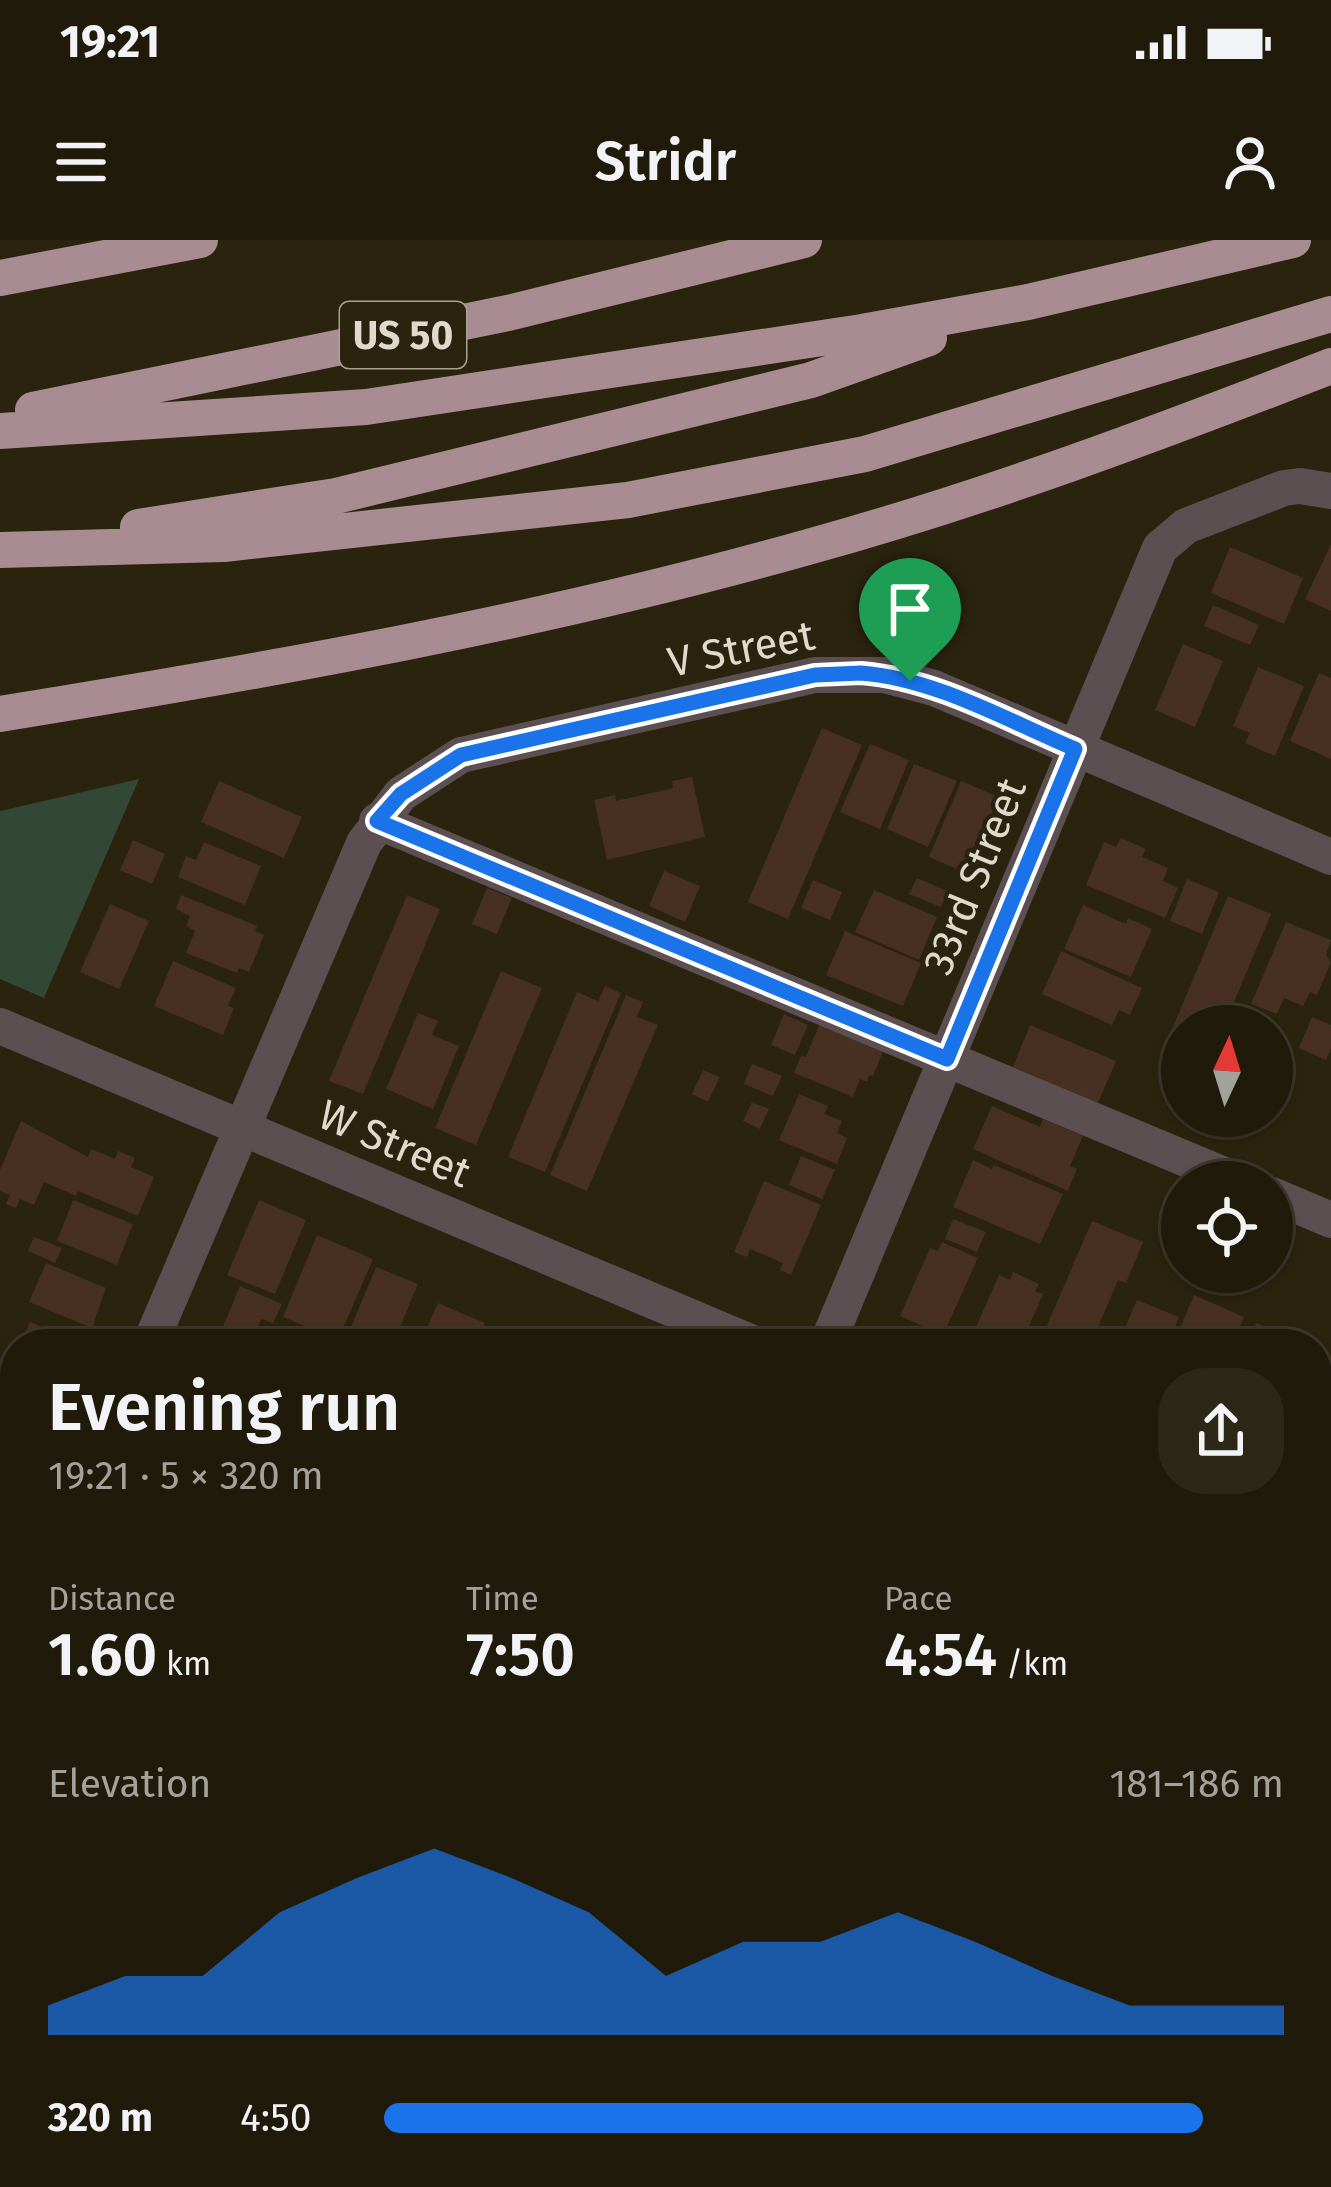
<!DOCTYPE html>
<meta charset="utf-8">
<style>
:root{--surface:#201a0a;--page:#2d2718;--text:#f1f3f6;--muted:#a2a19c;--line:#3d382b;--accent:#1a73e8}
body{margin:0;font-family:"Fira Sans",sans-serif;background:var(--page);color:var(--text);height:100vh;display:flex;flex-direction:column;font-size:45px;white-space:nowrap}
*{box-sizing:border-box;margin:0}
p{font-size:39px;color:var(--muted)}
.icon{flex:none;width:66px;height:66px;fill:none;stroke:currentColor;stroke-width:2;stroke-linecap:round;stroke-linejoin:round}
.map{position:relative;flex:1;overflow:hidden}
.drawer{position:absolute;left:0px;top:1089px;width:1332px;height:858px;display:flex;flex-direction:column;background:var(--surface);border-radius:48px 48px 0 0;box-shadow:0 3px 9px #0004,0 0 0 3px var(--line)}
.drawer>*{flex:none}
.needle{width:78px;rotate:4deg}
.fabs{position:absolute;left:1161px;top:765px;display:grid;gap:24px}
.fabs a{display:grid;place-items:center;width:132px;height:132px;border-radius:50%;background:var(--surface);box-shadow:0 3px 9px #0004,0 0 0 3px var(--line);font-size:60px}
.pin{position:absolute;display:grid;place-items:center;width:102px;height:102px;color:#fff;margin:-123px -51px;border-radius:50% 50% 50% 0;rotate:-45deg;box-shadow:0 0 12px #0007}
.pin .icon{rotate:45deg}
.round{display:grid;place-items:center;flex:none;width:126px;height:126px;border-radius:48px;background:var(--page)}
.head{display:flex;align-items:center;justify-content:space-between;height:204px;padding:0 48px}
h1{font-size:66px;font-weight:600;line-height:90px}
.stats{display:grid;grid-template-columns:repeat(3,1fr);gap:18px;height:204px;padding:12px 48px}
.stats div{display:grid;align-content:center}
.stats b{font-size:60px;font-weight:600}
.stats small{font-size:33px;font-weight:400}
.stats p{font-size:33px}
.chart{height:336px;padding:24px 48px}
.chart p{display:flex;justify-content:space-between}
.chart svg{width:100%;height:216px;margin-top:12px;fill:var(--accent);opacity:.7}
ul{padding:0 48px;list-style:none;font-size:39px}
li{display:grid;grid-template-columns:192px 144px 1fr;align-items:center;height:90px}
li i{height:30px;border-radius:15px;background:var(--accent)}
.status{display:flex;justify-content:space-between;align-items:center;height:84px;padding:0 60px;background:var(--surface);direction:ltr}
.status svg{height:33px;fill:currentColor}
header{display:flex;justify-content:space-between;align-items:center;height:156px;padding:0 48px;background:var(--surface);font-size:54px;font-weight:600}
.map>svg:first-child{display:block}
.education{fill:#35242e}
.green{fill:#324736}
.building{fill:#473022}
.lines{fill:none;stroke-linecap:round;stroke-linejoin:round}
.minor{stroke:#5b4f52;stroke-width:36}
.highway{stroke:#a98c92;stroke-width:36}
.route-casing{stroke:#fff;stroke-width:24}
.route{stroke:#1a73e8;stroke-width:15}
.labels{text-anchor:middle;stroke-width:9;stroke-linejoin:round;paint-order:stroke}
.shield{fill:#2a230d;stroke:#a9a393;stroke-width:3}
.shield-label{font-size:39px;font-weight:bold;fill:#dfdacd}
.street-label{font-size:42px;fill:#dfdacd;stroke:#2a230d}
</style>
<div class="status"><b>19:21</b><svg viewBox="0 0 49 12"><path d="M0 12V9h3v3zM5 12V6h3v6zM10 12V3h3v9zM15 12V0h3v12zM26 1h20v11H26zM47 4h2v5h-2z"/></svg></div>
<header><svg class="icon" aria-label="menu" viewBox="0 0 24 24"><path d="M4 6h16M4 12h16M4 18h16"/></svg>Stridr<svg class="icon" aria-label="person" viewBox="0 0 24 24"><circle cx="12" cy="8" r="4"/><path d="M4 21q1-7 8-7t8 7"/></svg></header>
<div class="map">
<svg width="1331" height="1947" viewBox="0 0 1331 1947">
<rect width="100%" height="100%" fill="#2a230d"/>
<!-- education -->
<path class="education" d="M1331,1727V1947H1239L1245,1932H1317V1760Z"/>
<!-- green -->
<path class="green" d="M139,539L44,758L0,739V571Z"/>
<!-- building -->
<path class="building" d="M1331,304V371L1305,359Z
M1230,307L1303,338L1284,384L1211,353Z
M1213,365L1259,385L1250,405L1204,386Z
M1183,404L1223,421L1195,487L1155,470Z
M1258,427L1304,446L1275,516L1245,503L1250,493L1233,486Z
M1319,433L1331,438V519L1290,501Z
M822,488L862,505L788,679L748,662Z
M870,504L909,520L880,589L840,572Z
M914,524L957,541L928,607L887,589Z
M692,537L705,597L607,620L594,560L615,555L616,561L673,548L672,541Z
M219,541L302,577L284,618L201,582Z
M961,541L999,557L966,633L929,617Z
M1121,598L1146,609L1142,617L1168,628L1163,641L1178,648L1165,678L1086,645L1104,602L1116,607Z
M133,600L165,614L152,644L120,630Z
M204,602L261,626L245,665L178,637L186,616L196,620Z
M664,631L700,646L685,682L649,666Z
M917,638L948,651L941,667L909,654Z
M1187,639L1219,652L1202,694L1170,681Z
M813,640L842,652L830,680L801,668Z
M487,648L512,658L497,694L472,684Z
M874,650L937,677L919,720L855,692Z
M181,655L257,686L255,691L264,695L249,732L239,728L237,733L186,713L195,691L186,686L190,676L176,669Z
M407,655L440,669L363,854L329,841Z
M1228,656L1271,674L1224,786H1182V827L1160,818Z
M110,664L149,681L119,749L80,732Z
M1083,665L1126,684L1128,678L1152,689L1131,737L1064,709Z
M1286,682L1331,700L1326,715L1331,722L1317,755L1310,752L1303,766L1284,758L1277,774L1251,764Z
M845,691L921,723L903,766L826,735Z
M1061,711L1142,748L1130,775L1119,770L1112,785L1042,754Z
M173,721L236,748L228,766L234,768L223,795L154,766Z
M501,731L542,748L476,905L435,888Z
M605,746L621,753L545,932L508,917L577,752L598,761Z
M626,755L643,762L637,777L658,785L587,951L550,935Z
M418,773L438,781L432,795L459,806L433,869L386,849Z
M784,774L808,785L795,815L771,805Z
M1312,777L1331,785V808L1326,820L1299,808Z
M819,785L883,811L873,836L869,835L867,842L860,839L853,857L794,833L801,816L806,817Z
M1030,785L1116,821L1098,863L1013,827Z
M752,824L782,836L773,856L744,844Z
M703,830L720,837L708,862L692,854Z
M799,854L828,866L824,874L842,881L837,893L847,898L837,924L779,900Z
M752,862L769,869L760,889L743,881Z
M992,866L1040,887L1043,879L1083,896L1070,926L1077,929L1068,951L973,909Z
M21,881L88,917L91,909L115,919L118,911L135,918L131,927L154,937L138,976L78,951L76,956L44,942L34,965L20,959L16,968L6,964L10,955L0,951V930Z
M801,916L835,930L822,959L789,945Z
M973,920L992,929L994,925L1063,954L1040,1004L953,967Z
M764,941L821,965L791,1035L780,1030L783,1023L750,1009L747,1017L734,1012Z
M73,960L133,984L117,1025L57,1001Z
M259,960L306,980L275,1054L227,1035Z
M953,979L986,992L977,1012L945,999Z
M1092,981L1143,1002L1126,1043L1118,1040L1091,1104H1039Z
M317,995L373,1019L338,1100L283,1077Z
M34,997L62,1008L55,1023L28,1011Z
M942,1002L978,1018L943,1095L900,1076L930,1008L938,1011Z
M46,1023L106,1048L92,1088L29,1062Z
M376,1027L418,1044L393,1104H344Z
M1013,1032L1039,1044L1035,1051L1043,1054L1021,1104L969,1103L999,1035L1010,1040Z
M240,1046L282,1064L273,1083L261,1079L252,1101L222,1089Z
M1194,1055L1244,1077L1233,1104H1173Z
M1137,1060L1179,1077L1168,1104H1118Z
M438,1063L485,1083L476,1104H420Z
M30,1082L83,1104H20Z
M1256,1083L1307,1104H1247Z
M515,1089L539,1099L537,1104H499L502,1097L510,1101Z
M1317,1132L1331,1138V1188L1317,1182Z
M0,1171L15,1177V1232L0,1226Z
M1317,1216L1331,1222V1275L1317,1269Z
M0,1232L8,1235L4,1244L15,1248L13,1280L0,1275Z
M15,1570V1622L0,1616V1585L7,1588Z
M11,1627L15,1629V1697L0,1691V1654Z
M0,1712L15,1719V1747L7,1766L0,1763Z
M9,1903L15,1906V1932H52L45,1947H0V1926Z
M133,1932H163L157,1947H127Z
M550,1932H621L615,1947H544Z
M653,1932L680,1943L678,1947H646Z
M760,1932H815L809,1947H754Z
M837,1932H892L886,1947H830Z
M905,1932H932L930,1937L937,1940L935,1947H899Z"/>
<g class="lines">
<!-- minor -->
<path class="minor" d="M377,581L1241,942
M0,786L755,1104
M1272,955L1331,980
M150,1104L364,603L401,554L461,515L815,435H885L934,448L1331,617
M827,1104L1160,308L1186,286L1284,248L1300,246L1331,251
M0,1151L15,1157
M1317,1339L1331,1345
M0,1463L15,1427
M1317,1588L1331,1554
M0,1776L15,1782
M366,1932L401,1947
M1118,1932L1155,1947
M474,1947L480,1932"/>
<!-- highway -->
<path class="highway" d="M0,38L200,0
M33,170L508,73L804,0
M0,191L366,167L862,92L1028,62L1293,0
M138,287L336,256L811,140L929,98
M0,310L224,304L628,260L865,214L1331,74
M0,474C272,430 543,382 808,307C986,258 1159,193 1331,126"/>
</g>
<g class="lines">
<defs>
<path id="route" d="M861,433C936,439 1006,480 1075,509L947,819L377,581L401,554L461,515L815,435Z"/>
</defs>
<!-- route casing -->
<use href="#route" class="route-casing"/>
<!-- route -->
<use href="#route" class="route"/>
</g>
<g class="labels">
<!-- shield labels -->
<rect class="shield" x="340" y="62" width="126" height="66" rx="9"/>
<g class="shield-label">
<text x="403" y="109">US 50</text>
</g>
<!-- street labels -->
<g class="street-label">
<text transform="translate(741 408) rotate(-11)" y="15">V Street</text>
<text transform="translate(974 636) rotate(-68)" y="15">33rd Street</text>
<text transform="translate(395 903) rotate(23)" y="15">W Street</text>
</g>
</g>
</svg>
<div class="fabs">
<a><svg class="needle" viewBox="-14 -14 28 28"><path d="M0-13l5 13h-10z" fill="#e53935"/><path d="M0 13l5-13h-10z" fill="#a2a19c"/></svg></a>
<a><svg class="icon" aria-label="locate" viewBox="0 0 24 24"><circle cx="12" cy="12" r="6"/><path d="M12 2v4M12 18v4M2 12h4M18 12h4"/></svg></a>
</div>
<div class="pin" style="left:910px;top:441px;background:#1e9e55"><svg class="icon" aria-label="arrive" viewBox="0 0 24 24"><path d="M6 21V4h12l-3 4 3 4H6"/></svg></div>
<section class="drawer">
<div class="head"><div><h1>Evening run</h1><p>19:21 · 5 × 320 m</p></div><a class="round"><svg class="icon" aria-label="share" viewBox="0 0 24 24"><path d="M12 15V3M7 8l5-5 5 5M5 13v7h14v-7"/></svg></a></div>
<div class="stats">
<div><p>Distance</p><b>1.60<small> km</small></b></div>
<div><p>Time</p><b>7:50</b></div>
<div><p>Pace</p><b>4:54<small> /km</small></b></div>
</div>
<div class="chart"><p><span>Elevation</span>181–186 m</p>
<svg viewBox="0 0 160 44" preserveAspectRatio="none"><path d="M0 44V38L10 32L20 32L30 19L40 12L50 6L60 12L70 19L80 32L90 25L100 25L110 19L120 25L130 32L140 38L150 38L160 38V44z"/></svg>
</div>
<ul>
<li><b>320 m</b>4:50<i style="width:91%"></i></li>
</ul>
</section>
</div>
